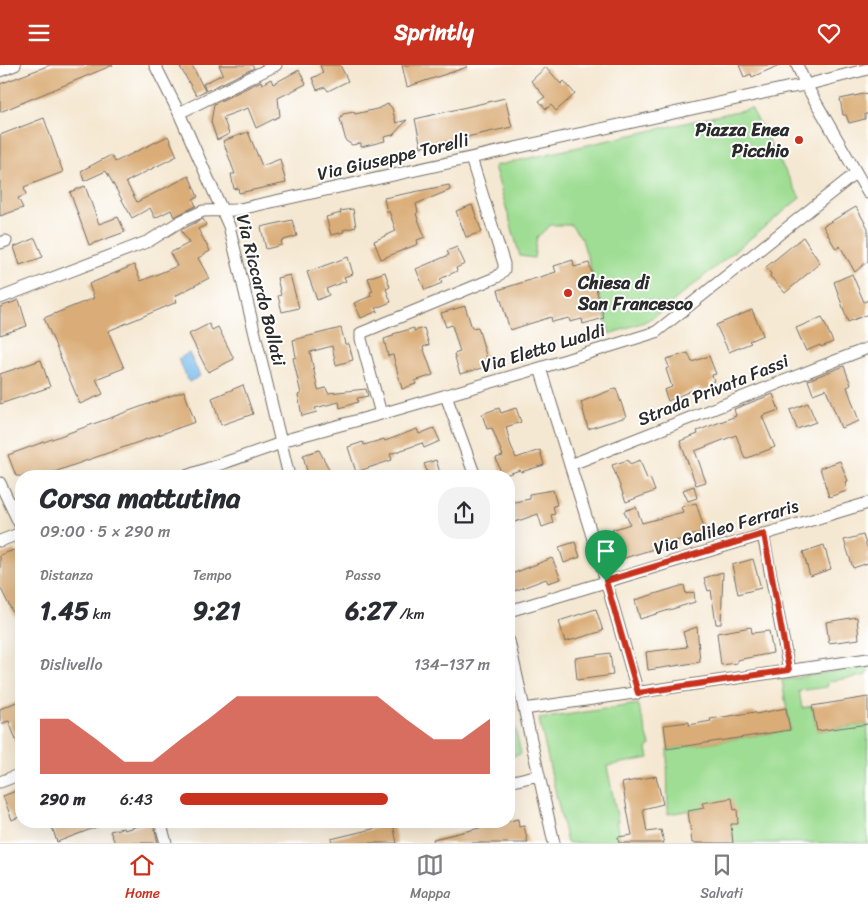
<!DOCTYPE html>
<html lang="it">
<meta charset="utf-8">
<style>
:root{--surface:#fff;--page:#f2f2f3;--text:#2b2b33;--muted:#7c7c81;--line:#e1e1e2;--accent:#c8321e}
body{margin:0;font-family:Sriracha,sans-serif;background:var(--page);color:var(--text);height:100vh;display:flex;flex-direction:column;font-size:19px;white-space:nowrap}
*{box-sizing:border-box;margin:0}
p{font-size:16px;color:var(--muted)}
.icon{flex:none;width:28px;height:28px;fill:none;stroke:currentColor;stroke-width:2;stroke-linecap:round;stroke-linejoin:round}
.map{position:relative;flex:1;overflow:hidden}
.side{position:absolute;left:15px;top:405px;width:500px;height:358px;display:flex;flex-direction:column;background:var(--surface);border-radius:20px;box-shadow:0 5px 20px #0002}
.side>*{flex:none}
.pin{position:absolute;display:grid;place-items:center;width:42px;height:42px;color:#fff;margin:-51px -21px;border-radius:50% 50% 50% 0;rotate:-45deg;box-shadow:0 0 5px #0007}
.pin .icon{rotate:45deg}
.round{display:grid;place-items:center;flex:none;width:52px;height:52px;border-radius:20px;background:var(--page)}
.overview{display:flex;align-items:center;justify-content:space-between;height:85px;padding:0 25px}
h1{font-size:28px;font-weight:700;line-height:38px}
.metrics{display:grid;grid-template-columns:repeat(3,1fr);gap:8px;height:85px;padding:5px 25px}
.metrics div{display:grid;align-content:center}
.metrics b{font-size:25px;font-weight:700}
.metrics small{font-size:14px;font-weight:400}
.metrics p{font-size:14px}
.chart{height:140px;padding:10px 25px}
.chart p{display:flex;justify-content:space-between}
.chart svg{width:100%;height:90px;margin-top:5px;fill:var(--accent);opacity:.7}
ul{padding:0 25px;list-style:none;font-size:16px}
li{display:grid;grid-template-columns:80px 60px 1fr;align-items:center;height:38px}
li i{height:12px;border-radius:6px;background:var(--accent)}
header{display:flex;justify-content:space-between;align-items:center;height:65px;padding:0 25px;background:var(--accent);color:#fff;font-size:22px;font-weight:700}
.dock{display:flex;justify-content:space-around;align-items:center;height:70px;border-top:1px solid var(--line);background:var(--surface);font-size:14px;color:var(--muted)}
.dock a{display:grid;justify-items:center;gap:2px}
.dock .selected{color:var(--accent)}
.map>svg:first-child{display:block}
.green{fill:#9edd93;stroke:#64845f}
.water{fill:#74b9eb;stroke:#50728b}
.building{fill:#daad78}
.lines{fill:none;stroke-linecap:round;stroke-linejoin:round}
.minor-casing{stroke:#726d65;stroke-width:13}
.minor{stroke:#fff;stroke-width:11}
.route-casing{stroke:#fff;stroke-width:10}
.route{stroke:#c8321e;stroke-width:6}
.poi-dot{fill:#c8321e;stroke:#fff;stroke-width:2}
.labels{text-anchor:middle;stroke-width:4;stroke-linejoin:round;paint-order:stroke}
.poi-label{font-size:18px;font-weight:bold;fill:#2b2b2b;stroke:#fff;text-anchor:end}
.street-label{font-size:18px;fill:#2b2b2b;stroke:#fff}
</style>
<header><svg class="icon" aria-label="menu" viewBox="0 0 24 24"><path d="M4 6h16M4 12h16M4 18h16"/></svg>Sprintly<svg class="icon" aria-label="heart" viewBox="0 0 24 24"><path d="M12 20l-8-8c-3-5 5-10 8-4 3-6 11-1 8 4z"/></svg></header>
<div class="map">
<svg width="868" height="778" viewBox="0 0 868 778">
<rect width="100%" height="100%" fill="#fff"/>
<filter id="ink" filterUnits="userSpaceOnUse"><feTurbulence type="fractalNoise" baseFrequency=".02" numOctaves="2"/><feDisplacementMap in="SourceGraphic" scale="10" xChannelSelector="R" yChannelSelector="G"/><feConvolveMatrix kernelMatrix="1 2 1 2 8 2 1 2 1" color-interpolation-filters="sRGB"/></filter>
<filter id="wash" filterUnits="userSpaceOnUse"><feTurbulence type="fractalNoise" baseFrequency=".0096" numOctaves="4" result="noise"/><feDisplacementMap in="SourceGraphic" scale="20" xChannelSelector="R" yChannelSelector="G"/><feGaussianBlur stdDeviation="1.12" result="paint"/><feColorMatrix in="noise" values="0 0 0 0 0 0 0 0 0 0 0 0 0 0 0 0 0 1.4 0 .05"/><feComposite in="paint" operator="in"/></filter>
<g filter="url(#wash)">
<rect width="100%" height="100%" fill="#f5e8d2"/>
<!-- green -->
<path class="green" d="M751,43L800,133L655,251L644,257L610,269L582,174L571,160H551L537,172L534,193L520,191L494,101Z
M868,601V608L864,611L829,616L827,622L799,626L802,643L812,641L817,666L868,659L867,746L868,778H733L732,768C714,770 712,756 704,743L668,749L667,684L790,665L782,615Z
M638,639L650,680L647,684L649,693L607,701L618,757H616L621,778H567L539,654Z
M511,645L521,689L509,692V646Z"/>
<!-- water -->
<path class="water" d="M189,288L200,311L189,317L178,294Z"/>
<g id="blocks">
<!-- building -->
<path class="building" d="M50,0H113L0,47V19Z
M179,0H192L205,26L196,30Z
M219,0H252L254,3L206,26L203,19L223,9Z
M320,0H340L348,16L328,26L325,22L317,25L312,13L323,8Z
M402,0H467V2L407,22Z
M739,0H780L752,12L751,9L744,12Z
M546,2L561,19L564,16L575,29L556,46L551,40L546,44L539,36L545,32L531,16Z
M299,5L306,19L278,33L280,51L256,63L248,43L223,52L229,69L217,75L211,57L214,39L261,16L262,19L271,14L273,19Z
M868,28V49H865V54L849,58L846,50H843L840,34Z
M505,33L512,62L421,82L415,54Z
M388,39L392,43L396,58L407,55L393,70L384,72L385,76L361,82V78L352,80L346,76L340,54L343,49L354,47L355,49L377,44Z
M44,53L63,107L24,122L26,130L18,133L23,143L0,151V70Z
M248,67L262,101L280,94L286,118L239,128L238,123L234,124L231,109H235L223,76Z
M168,71L177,91L126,117L137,137L189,111L198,132L193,134L196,141L174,152L171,145L155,153L150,143L132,153L106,106L84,116L81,106L111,90L115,97Z
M449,120L450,125L416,139L418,147L416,149L425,172L417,175L418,179L381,194L374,176L396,166L389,146L387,147L384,133Z
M85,121L99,159L118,152L125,167L89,180L70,127Z
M472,140L482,167L466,172L456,146Z
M856,142L868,163V196L855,207L840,181L836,184L823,161Z
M353,144L356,162L343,165L344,167L331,170L326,152L341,148L340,146Z
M203,154L206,160L198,164L210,186L198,193L209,213L175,231L177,237L108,266L124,303L96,314L103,329L80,339L44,253L94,233L89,219L134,200L141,216L177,201L170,188L189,178L181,165Z
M292,155L297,171L281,176L282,180L266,184L261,162Z
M803,172L820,198L785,228L770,211L771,209L766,202Z
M35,173L43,192L20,200L14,182Z
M457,182L465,199L456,203L457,206L440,214L442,218L425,225L416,204L449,190L447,186Z
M348,192L353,209L344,212L346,216L326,224L329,230L317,235L307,207Z
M573,195L574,202L589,198L604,253L583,259L582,254L570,257L569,253L552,257L551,252L510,265L498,225L556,207L554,201Z
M385,207L390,222L386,224L391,237L376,243L378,246L361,253L354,238L371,231L370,227L373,226L368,213Z
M852,209L864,237L868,235V249L848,257L834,217Z
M290,210L299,243L282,247L278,231L281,230L277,213Z
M19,235L27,261L0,270V242Z
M465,241L472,263L478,262L489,301L460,309L454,289L460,287L452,260L446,262L441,248Z
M752,245L763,270L749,276L751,278L729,287L716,260Z
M822,252L833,277L821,282L820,280L806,286L796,263Z
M209,259L212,265L218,262L234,294L208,307L189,269Z
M341,263L345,279H349L353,295L336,300L332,281L310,287L318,325L326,323L328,328L366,324L368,331L357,333L358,337L340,343L339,337L315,343L317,347L302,351L298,330L301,329L293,293L296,292L293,275Z
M414,263V266L424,263L429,280L423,282L433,310L415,316L416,319L402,324L393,290L388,291L384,274L393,271V269Z
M688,288L692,297L709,291L716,309L712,310L714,316L709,318L711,323L701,326L699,322L668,336L664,325L672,322L666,304L669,302L666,294Z
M41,295L50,322L0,339V309Z
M844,301L851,320L847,322L859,356L841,363L826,324L813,329L808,315Z
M243,320L253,349L221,360L212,333Z
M616,323L626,352L588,364L581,337Z
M184,326L195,357L43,411H16L8,390Z
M773,329L779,345L762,351L775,382L745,394L736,370L695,386L706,417L696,420L680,376L698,369L697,366L736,351L734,344Z
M808,338L816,357L797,364L790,345Z
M499,343L501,348L516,343L521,357L506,362L510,378L516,393L540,385L544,400L521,407L520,405L502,411L496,393L503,391L492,363L487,364L482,349Z
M434,363L440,376L424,383L422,378L390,389L392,395L356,407L348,382L363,377L364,380L384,374L385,376L417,364L419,369Z
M319,385L329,404L320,409L308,411L303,390Z
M436,395L441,411H429L424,399Z
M628,395L630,399L640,395L647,414L650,413L655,426L626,437L612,400Z
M840,396L848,416L845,417L847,426L829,432L820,403Z
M694,421L697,433L688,436L683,425Z
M553,425L557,440L553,441L555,449L551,450L553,458L542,462L538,449L509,459V438L530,434L529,429Z
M696,438L705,466L676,476L677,480L658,485L657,483L621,494L612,465L630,459L624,446L636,442L642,458L683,447L681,442Z
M863,470L868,485V498L853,503L844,475Z
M575,477L580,492L564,498L559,482Z
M824,480L831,504L810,511L803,487Z
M14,485L21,498V564L0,522V490Z
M552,493L561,514L548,518L546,514L509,528V510Z
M753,494L761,523L738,529L732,500Z
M723,507L721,559H716L711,525L708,526L704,513Z
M684,520L686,529L694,527L695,537L640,554L635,535Z
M596,544L603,566L565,577L559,556Z
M857,552L859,574L829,578L826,557Z
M697,562L700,597L648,605L646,587L687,582L683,567Z
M751,562L752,568L769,566L773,588L737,595V598L721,600L717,568Z
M610,588L613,610L577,615L575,593Z
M868,632V659L817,666L812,641Z
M21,635V686H20L9,656L0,659V644Z
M786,643L790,665L667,684L664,660L689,657V660L711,656L710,654L755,647L756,649Z
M656,711L663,739L643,744L647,767L661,765L664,778H619L618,772L632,770L622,718Z
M21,724V751L12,755L3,731Z
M732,733L734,745L737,744L738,759H731L733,778H692L688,746L704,743L702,738Z
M518,754L519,762L524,761L528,778H434L433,774Z
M50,756H109L110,757L57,777Z
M153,757L158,778H115L110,766L123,763L124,765Z
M393,759L397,778H332L331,774Z"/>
</g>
</g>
<g filter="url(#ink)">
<use href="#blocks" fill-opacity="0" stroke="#726d65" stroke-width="1"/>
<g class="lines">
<defs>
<path id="minor" d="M155,0L179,48L229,161L289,411
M797,0L806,20L868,128
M0,6L15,0
M179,48L276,0
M0,178L6,176
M0,233L149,176L181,156L203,146L235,145L786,23L806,20L868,4
M540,303L606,516L638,628
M446,331L475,411
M381,349L361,274V268L497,212L504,205V199L471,93
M570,400L868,283
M186,411L273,381L289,374L381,349L540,303L656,267L856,108
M0,418L21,462
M763,469L789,605
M0,476L21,468
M509,546L868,438
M509,576L554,778
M524,644L868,594
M0,717L21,709
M509,717L539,710
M160,756L166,778"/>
</defs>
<!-- minor casing -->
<use href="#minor" class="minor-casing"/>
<!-- minor -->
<use href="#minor" class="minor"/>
</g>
</g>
<g class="lines" filter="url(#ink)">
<defs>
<path id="route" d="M764,469L789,605L638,628L606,516Z"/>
</defs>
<!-- route casing -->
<use href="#route" class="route-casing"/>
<!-- route -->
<use href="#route" class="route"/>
</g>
<!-- markers -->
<g class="poi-dot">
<circle cx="799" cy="75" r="5"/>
<circle cx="568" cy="228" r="5"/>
</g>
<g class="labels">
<!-- poi labels -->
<g class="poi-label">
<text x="789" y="71">Piazza Enea<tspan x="789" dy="21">Picchio</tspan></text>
<text x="578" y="224" text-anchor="start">Chiesa di<tspan x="578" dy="21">San Francesco</tspan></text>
</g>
<!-- street labels -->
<g class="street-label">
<text transform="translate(393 92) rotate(-13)" y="6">Via Giuseppe Torelli</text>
<text transform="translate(261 225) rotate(76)" y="6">Via Riccardo Bollati</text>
<text transform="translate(543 283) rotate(-17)" y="6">Via Eletto Lualdi</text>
<text transform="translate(713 325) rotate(-22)" y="6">Strada Privata Fassi</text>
<text transform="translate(726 462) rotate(-17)" y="6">Via Galileo Ferraris</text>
</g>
</g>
</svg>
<div class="pin" style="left:606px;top:516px;background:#1e9e55"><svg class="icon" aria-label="arrive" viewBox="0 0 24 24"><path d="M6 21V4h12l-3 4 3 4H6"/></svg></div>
<section class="side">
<div class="overview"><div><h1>Corsa mattutina</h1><p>09:00 · 5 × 290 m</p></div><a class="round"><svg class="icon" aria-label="share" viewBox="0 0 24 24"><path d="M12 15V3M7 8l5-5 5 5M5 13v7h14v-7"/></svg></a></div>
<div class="metrics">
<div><p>Distanza</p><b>1.45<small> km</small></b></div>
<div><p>Tempo</p><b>9:21</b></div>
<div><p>Passo</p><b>6:27<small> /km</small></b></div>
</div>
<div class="chart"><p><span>Dislivello</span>134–137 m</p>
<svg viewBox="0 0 160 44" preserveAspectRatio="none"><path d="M0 44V17L10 17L20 27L30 38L40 38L50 27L60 17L70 6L80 6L90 6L100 6L110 6L120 6L130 17L140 27L150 27L160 17V44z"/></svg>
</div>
<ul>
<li><b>290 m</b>6:43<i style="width:67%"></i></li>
</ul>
</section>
</div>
<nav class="dock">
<a class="selected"><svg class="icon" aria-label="home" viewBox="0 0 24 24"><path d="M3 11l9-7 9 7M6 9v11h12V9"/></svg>Home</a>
<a><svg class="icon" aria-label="map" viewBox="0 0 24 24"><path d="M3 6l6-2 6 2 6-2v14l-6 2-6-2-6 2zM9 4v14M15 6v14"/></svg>Mappa</a>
<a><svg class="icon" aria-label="saved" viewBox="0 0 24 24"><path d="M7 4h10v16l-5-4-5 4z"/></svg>Salvati</a>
</nav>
